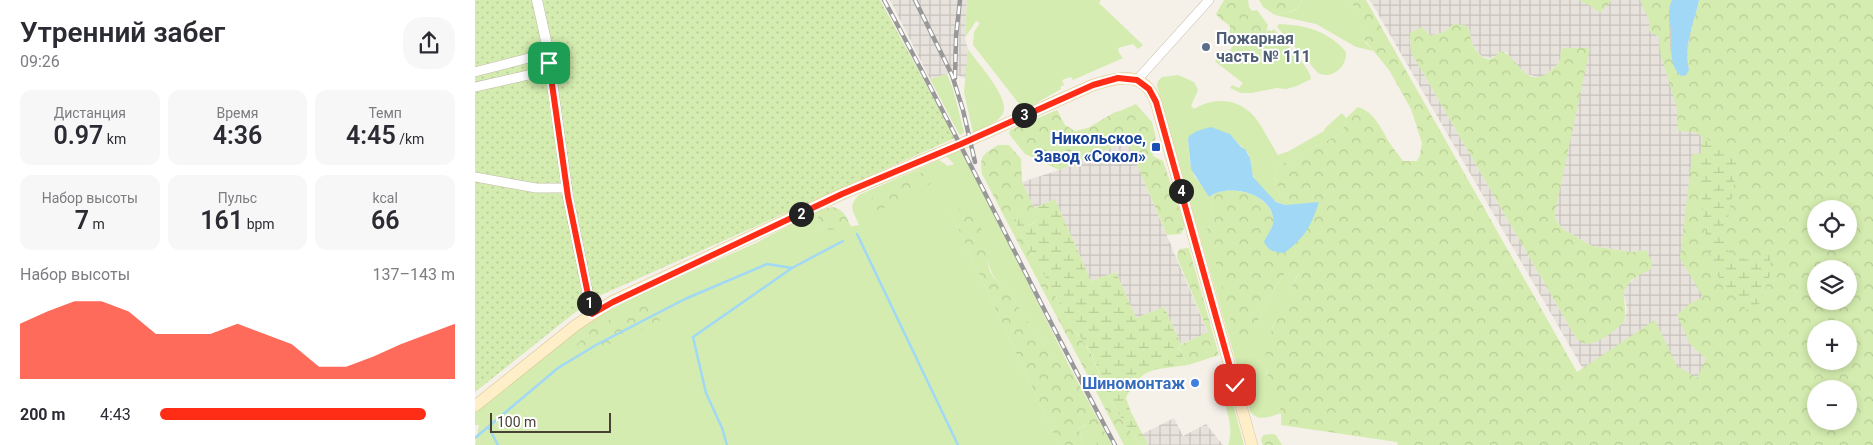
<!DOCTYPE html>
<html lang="ru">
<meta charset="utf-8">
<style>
:root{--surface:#fff;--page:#f7f7f7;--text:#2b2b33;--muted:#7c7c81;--accent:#ff2d16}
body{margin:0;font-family:Roboto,sans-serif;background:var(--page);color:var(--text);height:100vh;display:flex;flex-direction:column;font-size:19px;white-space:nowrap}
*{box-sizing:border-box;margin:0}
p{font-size:16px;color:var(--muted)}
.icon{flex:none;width:28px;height:28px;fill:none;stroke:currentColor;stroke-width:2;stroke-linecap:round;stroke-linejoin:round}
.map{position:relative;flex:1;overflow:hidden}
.drawer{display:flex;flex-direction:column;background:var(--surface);width:475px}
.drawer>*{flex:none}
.controls{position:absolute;left:1332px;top:200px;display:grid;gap:10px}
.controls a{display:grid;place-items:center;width:50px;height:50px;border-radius:50%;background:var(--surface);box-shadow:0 2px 8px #0003;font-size:25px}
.scale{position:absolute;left:15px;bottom:12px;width:121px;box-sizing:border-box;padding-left:5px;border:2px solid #4a4136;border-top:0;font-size:14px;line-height:18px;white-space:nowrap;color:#4a4136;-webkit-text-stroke:4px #fff;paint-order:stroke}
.pin{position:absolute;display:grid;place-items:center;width:42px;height:42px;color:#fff;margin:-21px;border-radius:10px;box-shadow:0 2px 8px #0006}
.km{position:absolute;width:25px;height:25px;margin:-12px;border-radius:50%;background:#222;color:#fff;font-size:14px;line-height:25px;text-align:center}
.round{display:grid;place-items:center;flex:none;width:52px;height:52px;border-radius:20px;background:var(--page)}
.headline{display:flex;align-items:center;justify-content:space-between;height:85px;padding:0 20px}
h1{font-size:28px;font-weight:600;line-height:38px}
.stats{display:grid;grid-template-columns:repeat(3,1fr);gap:8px;height:85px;padding:5px 20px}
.stats div{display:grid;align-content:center;border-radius:12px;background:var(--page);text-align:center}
.stats b{font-size:25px;font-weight:600}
.stats small{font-size:14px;font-weight:400}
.stats p{font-size:14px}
.chart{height:140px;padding:10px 20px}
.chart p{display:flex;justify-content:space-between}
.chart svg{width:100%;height:90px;margin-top:5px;fill:var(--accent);opacity:.7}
ul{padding:0 20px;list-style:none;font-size:16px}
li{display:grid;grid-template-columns:80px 60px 1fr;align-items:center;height:38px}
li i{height:12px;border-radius:6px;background:var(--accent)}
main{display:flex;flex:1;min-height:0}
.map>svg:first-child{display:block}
.industrial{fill:url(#industrial-grid);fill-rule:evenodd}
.grass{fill:#d4ecaf}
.forest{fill:url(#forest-crowns);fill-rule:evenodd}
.wetland{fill:url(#wetland-marsh)}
.garden{fill:url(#garden-dots)}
.water{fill:#a1d8f6}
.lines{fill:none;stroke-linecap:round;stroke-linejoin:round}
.stream{stroke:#a1d8f6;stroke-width:2.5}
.minor-casing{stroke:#c5bbad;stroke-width:10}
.tertiary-casing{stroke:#c5bbad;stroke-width:11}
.secondary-casing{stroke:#dcc697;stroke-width:12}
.minor{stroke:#fff;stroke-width:9}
.tertiary{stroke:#fff;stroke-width:10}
.secondary{stroke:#ffefc9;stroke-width:11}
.rail-casing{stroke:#989898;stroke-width:4.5}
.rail{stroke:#fff;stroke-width:2.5;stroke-dasharray:8;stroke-linecap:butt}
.route-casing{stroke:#fff;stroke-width:10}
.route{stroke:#ff2d16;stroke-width:6}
.service-dot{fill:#5c6f8a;stroke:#fff;stroke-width:2}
.transit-dot{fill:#1a4fb4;stroke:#fff;stroke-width:2}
.shop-dot{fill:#3f7fe0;stroke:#fff;stroke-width:2}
.labels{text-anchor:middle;stroke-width:4;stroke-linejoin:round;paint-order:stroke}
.service-label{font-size:16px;font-weight:bold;fill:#4e5e75;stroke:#fff;text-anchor:start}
.transit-label{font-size:16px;font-weight:bold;fill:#164399;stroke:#fff;text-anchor:end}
.shop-label{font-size:16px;font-weight:bold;fill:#366cbe;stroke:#fff;text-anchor:end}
</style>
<main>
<section class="drawer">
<div class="headline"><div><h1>Утренний забег</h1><p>09:26</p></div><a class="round"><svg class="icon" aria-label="share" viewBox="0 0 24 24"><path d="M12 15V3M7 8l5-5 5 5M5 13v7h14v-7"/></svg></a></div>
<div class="stats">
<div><p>Дистанция</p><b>0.97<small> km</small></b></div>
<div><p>Время</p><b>4:36</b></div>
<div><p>Темп</p><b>4:45<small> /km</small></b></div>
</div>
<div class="stats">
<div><p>Набор высоты</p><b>7<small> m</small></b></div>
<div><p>Пульс</p><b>161<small> bpm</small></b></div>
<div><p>kcal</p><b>66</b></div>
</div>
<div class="chart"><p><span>Набор высоты</span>137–143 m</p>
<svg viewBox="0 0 160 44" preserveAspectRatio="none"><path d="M0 44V17L10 11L20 6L30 6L40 11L50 22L60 22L70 22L80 17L90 22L100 27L110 38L120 38L130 33L140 27L150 22L160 17V44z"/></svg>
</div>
<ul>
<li><b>200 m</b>4:43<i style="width:90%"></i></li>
</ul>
</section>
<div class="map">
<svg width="1398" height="445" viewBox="0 0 1398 445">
<defs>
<pattern id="industrial-grid" width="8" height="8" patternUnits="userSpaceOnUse" patternTransform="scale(1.25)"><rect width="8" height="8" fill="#e8e2dd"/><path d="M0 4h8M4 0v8" fill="none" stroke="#c8c3be"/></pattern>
<pattern id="forest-crowns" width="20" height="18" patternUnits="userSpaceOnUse" patternTransform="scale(1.25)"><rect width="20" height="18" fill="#d4ecaf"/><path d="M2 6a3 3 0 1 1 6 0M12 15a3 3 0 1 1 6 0" fill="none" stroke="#b8cc97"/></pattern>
<pattern id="wetland-marsh" width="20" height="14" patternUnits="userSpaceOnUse" patternTransform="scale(1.25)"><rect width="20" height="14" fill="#d4ecaf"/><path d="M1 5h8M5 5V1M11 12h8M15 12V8" fill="none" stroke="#b8cc97"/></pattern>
<pattern id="garden-dots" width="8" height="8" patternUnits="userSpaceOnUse" patternTransform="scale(1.25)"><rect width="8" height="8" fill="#d4ecaf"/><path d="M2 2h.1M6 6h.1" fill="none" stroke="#b8cc97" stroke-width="1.8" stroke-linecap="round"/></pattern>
</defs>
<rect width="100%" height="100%" fill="#f5f1e9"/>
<!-- industrial -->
<path class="industrial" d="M415,0H492L490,38L493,49L491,79L480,74H472L455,79Z
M895,0H1398V445L1108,369ZM979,24L995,30L996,42L1003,53L1008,57L1015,58L1031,52L1048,73L1062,77H1068L1083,64L1086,58L1080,219L1088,229L1117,246L1157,252L1171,250V272L1165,274L1154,283L1150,288L1149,295L1152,309L1149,322L1116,343L1110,344L1104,341L1097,331L936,52L935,39L947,27L956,36L969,32ZM1341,209H1374V241H1341ZM1341,269H1374V301H1341ZM1341,329H1374V361H1341ZM1341,389H1374V421H1341Z
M652,141L733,333L706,344L689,307L661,318L641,272L616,281L580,199L559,208L547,182L584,170Z
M699,418L708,436L731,424L748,445H673L667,434Z"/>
<!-- grass -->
<path class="grass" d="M492,0H626L624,3L668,45L663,49L658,44L643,48L644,53L648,58L598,80L596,77L587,80L589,85L585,87L586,89L558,105H545L498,45L499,32L505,23L501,21L490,38Z
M828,0H874L882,11L890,42L899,51L881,47L841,24L800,15C813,10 820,16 828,0Z
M804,24C830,25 854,31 871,52C872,67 857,80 843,73L802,27Z
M799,29C807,39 836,68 836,79L822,86L811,89L802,88L776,93H766L755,88L757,85L764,88L768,83L742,63L740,61L747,51L754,52L764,37L776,43H780L791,34L793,30L796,31Z
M493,49C501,62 538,100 527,115C521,124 507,128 498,133L489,92Z
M472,74L478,89L489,132L486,135L484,134L455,79Z
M703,75L719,82L723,90L716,106L719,109C738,97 761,98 777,114C786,123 795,143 803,155L814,151L849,131L850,128L867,113L871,118L867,133L805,165L800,176L805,195L815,205C801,206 786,190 779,178C775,171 777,162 774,155C770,148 762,144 758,137L713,140L715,164L720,177L729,188L734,197L740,219L732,228L779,327L803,283L810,273L823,274L797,328L791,372L801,392L807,413C796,416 783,423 775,411L682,86L683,81L687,77Z
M484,150L487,153L501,177L594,366L588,367C565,348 554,322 538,298C532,289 520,281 516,271C512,262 513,254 513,245L475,211L584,445H0L4,425H0V411L107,326L124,316L165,294L281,243L340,212L344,219L338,232C353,229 369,228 384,225C379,212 372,207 384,195L464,160L473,166L479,164L471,156Z
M755,393L769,445H753C759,430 752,409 746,394Z
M612,425L622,445H607L604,429Z"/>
<!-- forest -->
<path class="forest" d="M749,0H773L774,7L777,11L782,10L793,25L791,34L780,43C771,44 769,36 758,38L755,35V26L744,18L741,14Z
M784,0H828C820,15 813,10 800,15L788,7Z
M874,0H891L1102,372L1180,320L1202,366L1222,378L1231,359L1215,344L1202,315L1214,304L1228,297L1205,258L1217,155L1226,153C1227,186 1227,256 1247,282C1253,290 1275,299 1284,304L1297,269L1294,255L1273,260L1255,254L1249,243L1263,161L1220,132L1203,131L1202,108L1185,53L1184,37L1174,31V20L1165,0H1197C1191,11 1196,35 1195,50L1214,70C1209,45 1219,24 1224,0H1398V445H923L922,442L806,425C808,403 798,393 792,373C783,346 811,299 823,275L810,273L803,283L779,327L780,337L768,347L762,346L732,228L740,219L734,197C753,182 800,194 798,223C797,229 792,236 789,241L844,203L815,205L805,195L800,176L805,165L867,133L871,118L883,107C899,112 906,128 914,142C918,149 924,155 928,161H942L945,155L947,143L936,109L914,70L888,38L887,29L882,21V11ZM1341,209H1374V241H1341ZM1341,269H1374V301H1341ZM1341,329H1374V361H1341ZM1341,389H1374V421H1341Z
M1104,0H1137L1125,13L1116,6Z
M979,24L990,25L995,30C994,46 1011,72 1025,51C1044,55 1050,96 1080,67C1085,63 1086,59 1085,53L1088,48H1115L1080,212V219L1088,229L1117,246L1157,252L1171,250L1177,262V269C1164,275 1148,281 1149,298C1150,307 1151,312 1149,322C1141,330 1116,351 1104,341C1101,339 1099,334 1097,331L936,52L935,33L947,27L956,36L969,32Z
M661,104L677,122L681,138L676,146L678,156L688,161L710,226L706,234L692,235L652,141L584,170L550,154L534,134L535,130L582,110L590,125L600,131L613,128L640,112L645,111Z
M523,145H534L546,159L547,182L559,208L562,222L551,226L545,213L543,227L599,330C620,351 625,381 639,406C646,420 657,432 665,445H649L507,174C504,155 508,155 523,145Z
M456,168L463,171L465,178L437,195L403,211L393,207L395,199Z
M357,207C368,208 372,218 376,227L338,232L334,229L344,219L340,212Z
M485,209C498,217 510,229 513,245C515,255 510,264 517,275C523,283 532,289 538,298C554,322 565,348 588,366H594L637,445H622L611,425L604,429L607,445H584L475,211Z
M714,248L744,355L713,365L703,346L733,332L702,257L704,249Z
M180,300L187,315L184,322L107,357L103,353L101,345L118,328L171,302Z
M798,434L801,435L807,445H788L786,440L788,435Z"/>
<!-- wetland -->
<path class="wetland" d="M1228,136L1263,161L1249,243L1255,254L1273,260L1294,255L1297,270L1284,304L1272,310C1264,301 1255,293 1248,284C1226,253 1223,173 1228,136Z
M580,199L616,281L641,272L661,318L689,307L706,344L703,347L713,365C683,370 666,365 651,398L656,412L673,445H665C657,432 646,420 639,406C625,381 621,351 599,330L543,227L539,215L540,210L545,213L552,226L562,222L559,208Z"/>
<!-- garden -->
<path class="garden" d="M0,0H405L480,138L126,295L98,314L0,392Z"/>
<!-- water -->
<path class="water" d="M1197,0H1224C1219,24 1208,45 1214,70L1211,75L1206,76C1193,65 1197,46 1196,31C1195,20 1192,11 1197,0Z
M736,127L755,134L766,147L770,149L775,158L778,177L801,202L810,205L844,202C836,226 830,238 809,253C798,252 793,251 789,241C792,236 797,229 798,223C801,194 753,182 734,197L716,169L713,140L714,136L722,131Z"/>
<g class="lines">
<!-- stream -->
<path class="stream" d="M382,234L483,445
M14,428L23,445
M0,438L83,368L121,345L210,299L292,264L317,268
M252,445L247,428L231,393L218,337L317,268L368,241"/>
<defs>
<path id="minor" d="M0,72L73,53
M662,80L734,0
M0,87L75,70
M0,177L61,188H92"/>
<path id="tertiary" d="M62,0L72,45L93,197L117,314"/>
<path id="secondary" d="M0,406L101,325L138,301L367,194L486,144L618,85C645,76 669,71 681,102L777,445"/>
</defs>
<!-- minor casing -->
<use href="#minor" class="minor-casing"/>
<!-- tertiary casing -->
<use href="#tertiary" class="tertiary-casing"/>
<!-- secondary casing -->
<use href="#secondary" class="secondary-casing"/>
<!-- minor -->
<use href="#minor" class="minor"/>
<!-- tertiary -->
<use href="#tertiary" class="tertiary"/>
<!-- secondary -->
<use href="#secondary" class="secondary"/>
<defs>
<path id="rail" d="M409,0C489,147 561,298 640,445
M440,0L477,75L488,110L500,162
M480,78L481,36L485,0"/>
</defs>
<!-- rail casing -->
<use href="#rail" class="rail-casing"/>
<!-- rail -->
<use href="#rail" class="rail"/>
</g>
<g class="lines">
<defs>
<path id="route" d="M74,63L93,197L117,314L138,302L367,194L486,144L618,85L643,78L662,80L674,89L681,102L760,385"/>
</defs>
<!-- route casing -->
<use href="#route" class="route-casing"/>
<!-- route -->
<use href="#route" class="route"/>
</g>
<!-- markers -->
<circle class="service-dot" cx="731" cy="47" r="5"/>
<rect class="transit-dot" x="676" y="142" width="10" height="10" rx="2.5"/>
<circle class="shop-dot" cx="720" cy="383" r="5"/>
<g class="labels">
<!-- service labels -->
<g class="service-label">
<text x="741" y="44">Пожарная<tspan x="741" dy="18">часть № 111</tspan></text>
</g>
<!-- transit labels -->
<g class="transit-label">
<text x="671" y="144">Никольское,<tspan x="671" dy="18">Завод «Сокол»</tspan></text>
</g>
<!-- shop labels -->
<g class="shop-label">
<text x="710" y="389">Шиномонтаж</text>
</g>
</g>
</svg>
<div class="controls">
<a><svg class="icon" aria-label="locate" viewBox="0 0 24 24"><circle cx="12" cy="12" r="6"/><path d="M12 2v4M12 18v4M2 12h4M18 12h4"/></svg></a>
<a><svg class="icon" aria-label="layers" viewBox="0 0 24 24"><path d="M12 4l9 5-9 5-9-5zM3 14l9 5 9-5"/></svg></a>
<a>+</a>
<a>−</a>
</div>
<div class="scale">100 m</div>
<div class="pin" style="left:74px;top:63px;background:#1e9e55"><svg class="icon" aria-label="arrive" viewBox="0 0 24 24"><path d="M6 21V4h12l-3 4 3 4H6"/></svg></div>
<div class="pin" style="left:760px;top:385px;background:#d93025"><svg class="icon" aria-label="check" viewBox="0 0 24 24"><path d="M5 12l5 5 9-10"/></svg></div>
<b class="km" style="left:114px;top:303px">1</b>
<b class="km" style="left:326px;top:214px">2</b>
<b class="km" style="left:549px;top:115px">3</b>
<b class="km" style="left:706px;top:191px">4</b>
</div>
</main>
